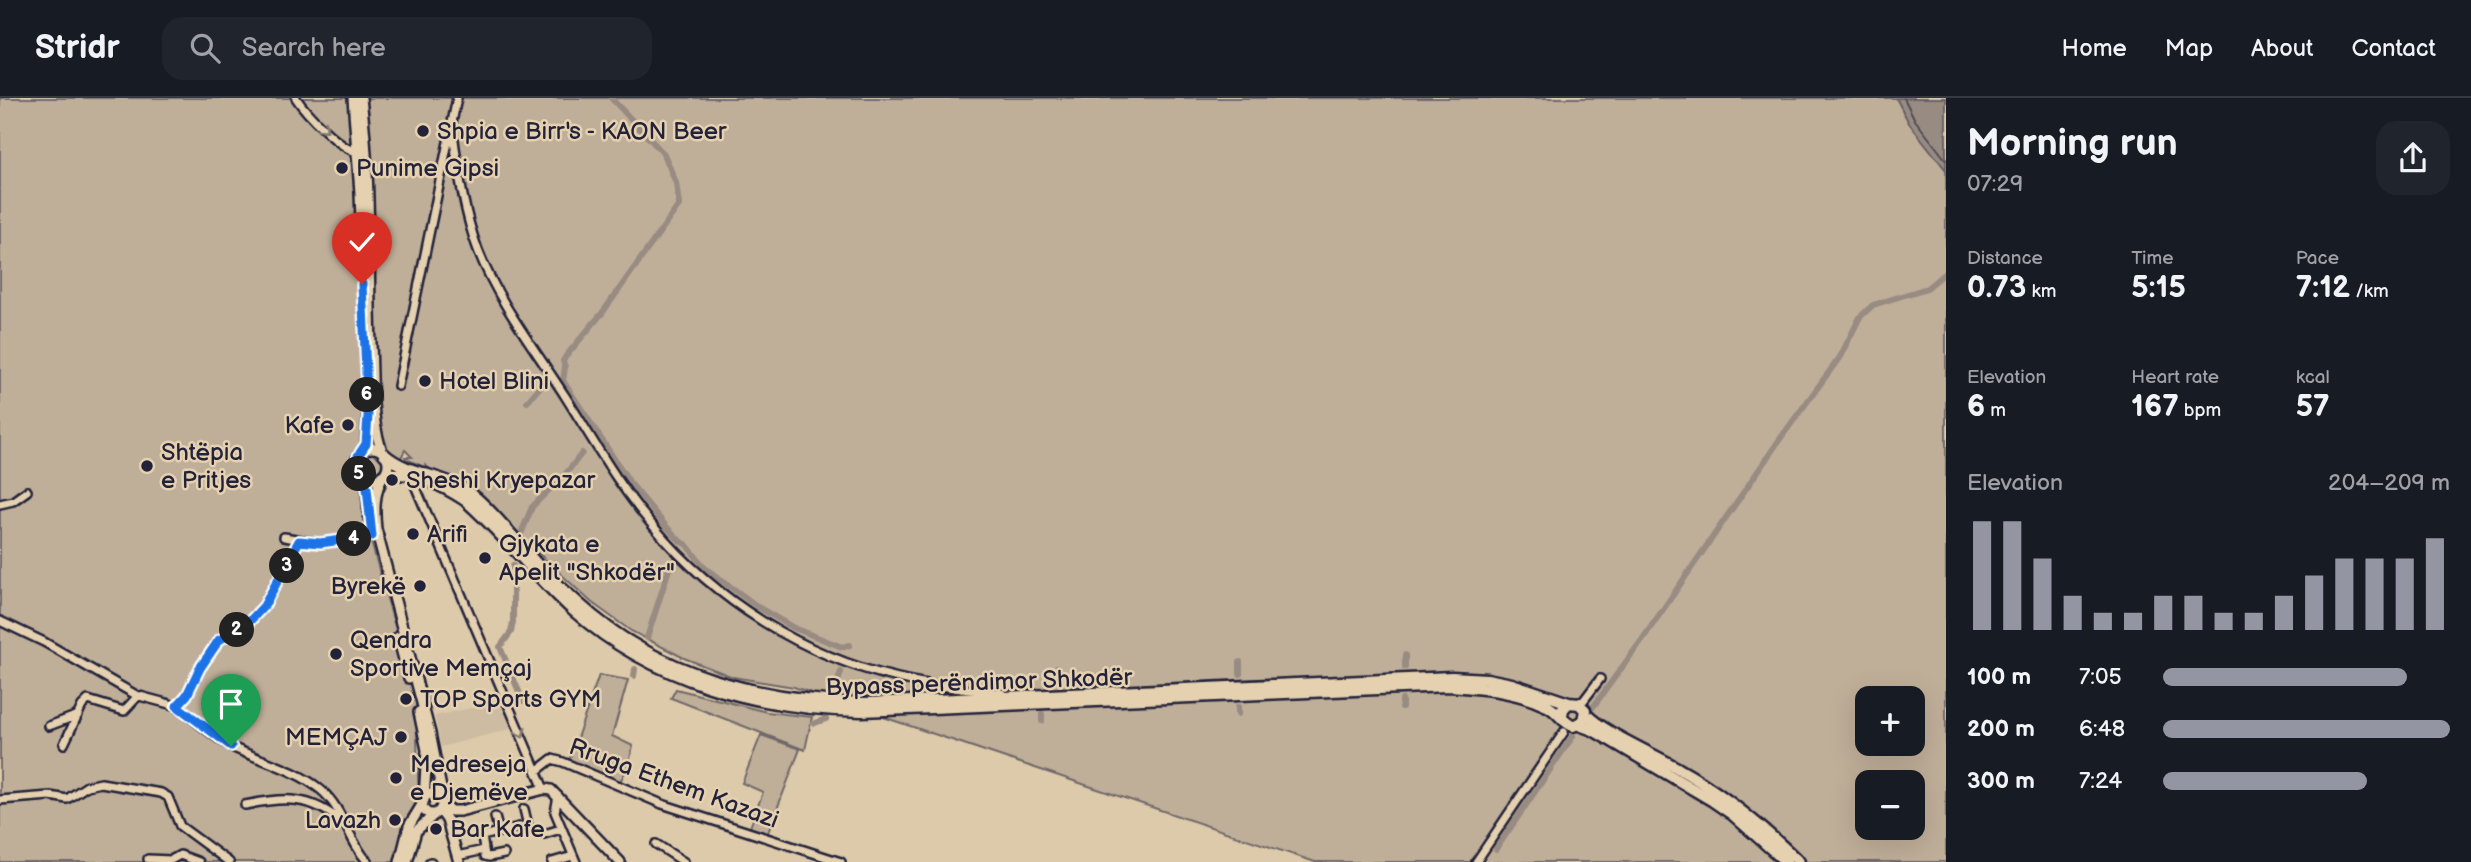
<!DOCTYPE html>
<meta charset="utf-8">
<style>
:root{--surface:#171b24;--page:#20242c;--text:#f1f3f6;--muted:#9ea1a6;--line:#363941;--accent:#9495a2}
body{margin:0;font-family:"Balsamiq Sans",sans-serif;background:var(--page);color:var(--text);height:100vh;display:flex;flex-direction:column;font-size:26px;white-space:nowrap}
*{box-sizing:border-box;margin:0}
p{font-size:23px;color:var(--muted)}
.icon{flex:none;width:38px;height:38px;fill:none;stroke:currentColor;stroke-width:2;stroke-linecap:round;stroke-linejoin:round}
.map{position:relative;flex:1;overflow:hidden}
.panel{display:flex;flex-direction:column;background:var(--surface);width:525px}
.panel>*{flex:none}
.buttons{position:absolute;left:1855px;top:588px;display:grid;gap:14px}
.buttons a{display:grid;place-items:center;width:70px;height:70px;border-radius:14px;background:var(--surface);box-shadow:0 7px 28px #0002;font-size:35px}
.pin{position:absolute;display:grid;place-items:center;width:60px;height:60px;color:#fff;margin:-72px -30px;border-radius:50% 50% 50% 0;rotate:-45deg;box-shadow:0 0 7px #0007}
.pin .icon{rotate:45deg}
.km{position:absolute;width:35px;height:35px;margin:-18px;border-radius:50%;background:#222;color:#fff;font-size:19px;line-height:35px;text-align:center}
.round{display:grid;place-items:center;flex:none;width:74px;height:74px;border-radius:21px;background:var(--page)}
.headline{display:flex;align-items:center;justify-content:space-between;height:119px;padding:0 21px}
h1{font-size:38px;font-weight:600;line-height:52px}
.metrics{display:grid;grid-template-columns:repeat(3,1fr);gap:10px;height:119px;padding:7px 21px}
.metrics div{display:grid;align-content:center}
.metrics b{font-size:30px;font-weight:600}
.metrics small{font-size:19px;font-weight:400}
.metrics p{font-size:19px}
.chart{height:196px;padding:14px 21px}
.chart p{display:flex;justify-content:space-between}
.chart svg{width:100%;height:126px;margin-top:7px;stroke:var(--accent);stroke-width:6}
ul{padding:0 21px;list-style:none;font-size:23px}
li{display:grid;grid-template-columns:112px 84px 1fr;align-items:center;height:52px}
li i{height:18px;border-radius:9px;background:var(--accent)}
header{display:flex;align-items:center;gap:42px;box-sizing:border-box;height:98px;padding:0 35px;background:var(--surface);border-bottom:2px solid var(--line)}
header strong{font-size:33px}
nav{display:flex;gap:38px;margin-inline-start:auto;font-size:24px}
.search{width:490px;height:63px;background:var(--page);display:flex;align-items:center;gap:18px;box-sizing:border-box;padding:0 24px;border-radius:21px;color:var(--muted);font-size:26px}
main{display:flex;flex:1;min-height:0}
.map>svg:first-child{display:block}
.built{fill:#cdbca1}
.green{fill:#bfae98;stroke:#70686a;stroke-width:2;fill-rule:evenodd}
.water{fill:#988b82;stroke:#696166;stroke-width:2}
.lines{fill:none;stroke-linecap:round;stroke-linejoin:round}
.shore{stroke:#514c57;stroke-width:2}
.canal{stroke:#988b82;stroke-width:6}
.minor-casing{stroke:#22223b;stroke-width:12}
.major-casing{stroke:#22223b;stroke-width:14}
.highway-casing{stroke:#22223b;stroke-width:15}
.minor{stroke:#e5d1af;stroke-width:7}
.major{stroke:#e5d1af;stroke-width:9}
.highway{stroke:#e5d1af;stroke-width:10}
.oneway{stroke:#847a75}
.route-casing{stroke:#fff;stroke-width:14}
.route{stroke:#1a73e8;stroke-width:9}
.poi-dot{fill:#22223b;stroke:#e5d1af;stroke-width:2.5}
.labels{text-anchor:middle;stroke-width:5;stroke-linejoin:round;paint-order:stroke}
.poi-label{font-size:24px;fill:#22223b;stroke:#e5d1af;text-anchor:start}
.street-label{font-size:24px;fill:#22223b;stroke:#e5d1af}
</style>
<header>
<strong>Stridr</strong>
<div class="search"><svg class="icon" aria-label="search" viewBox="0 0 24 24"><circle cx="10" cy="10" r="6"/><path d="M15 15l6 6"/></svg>Search here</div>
<nav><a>Home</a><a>Map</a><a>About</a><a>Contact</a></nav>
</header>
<main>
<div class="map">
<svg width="1946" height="764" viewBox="0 0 1946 764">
<rect width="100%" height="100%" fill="#ddcaaa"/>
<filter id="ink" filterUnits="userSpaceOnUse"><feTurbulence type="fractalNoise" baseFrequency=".0143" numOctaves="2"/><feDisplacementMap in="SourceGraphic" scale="14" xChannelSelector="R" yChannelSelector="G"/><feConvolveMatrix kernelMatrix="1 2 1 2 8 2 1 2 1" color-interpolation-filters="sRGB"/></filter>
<g filter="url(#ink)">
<!-- built -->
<path class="built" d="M502,603L514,630L441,649L435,618Z"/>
<!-- green -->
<path class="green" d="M0,0H1946V764H1315L794,589L733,579L684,560L631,533L591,504L534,451L425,367L424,369L406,361L405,359H412L405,352L368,423L370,440L416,603L419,712L398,764H0ZM1867,600H1913V646H1867ZM1867,684H1913V730H1867Z
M599,577L628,582L612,638L633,648L628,668L619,686L589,670L569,663Z
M676,591L767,614L812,619L805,652L671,600Z
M761,637L800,651L767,737L749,732L763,694L742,685Z"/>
<!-- water -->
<path class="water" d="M1896,0H1946V72L1909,25Z"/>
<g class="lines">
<!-- shore -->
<path class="shore" d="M1904,0L1915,22L1946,62"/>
<!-- canal -->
<path class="canal" d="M611,0L664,56L676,85L679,107L603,214L566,258L563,263L565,269L563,283L630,385L665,427L681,444L686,446L705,470L758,509L794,530L842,549L850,547
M527,304L545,283
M520,438L532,409L568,373L582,355
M513,468V524L511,534L500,549L523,603
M647,540L669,471
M1405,569V557
M1240,576V564
M634,578L635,571
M1054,582L1057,570
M834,596L841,574
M1402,602V609
M1238,609V616
M1593,609L1642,542L1780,341L1840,259L1860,219L1873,207L1927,190L1946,174
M1042,623V616
M815,625L826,621
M1496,751L1573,638"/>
<defs>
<path id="minor" d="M296,0C306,15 340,51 357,54
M452,28C458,70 463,112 478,152C498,204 535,251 565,298C593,342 619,389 654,429C716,503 803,558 898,580C932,588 967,592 1002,595
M398,288L457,0
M411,378L544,691
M0,406L13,403L27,393
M284,439L320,445L372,438
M0,523L44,544L136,597L177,608
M1577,605L1584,602L1600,581
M177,608C195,622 213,639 234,650C262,663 297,672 321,692C344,711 348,743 368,764
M177,608L187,597L200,570L219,542L246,527L264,508L299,443
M49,628L78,617
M64,646L82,608L88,602L124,613L138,598
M538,672L552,661L563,664L662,706L841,764
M558,698L555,714L576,764
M0,702L50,698L67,701L87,688L101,685L161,695L168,699L180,728L229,764
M245,707C284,699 310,697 342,724
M524,711L529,732L544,736L561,731
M495,719L499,734L528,727
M499,734L482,738L485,758L489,759L504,756
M656,746L684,764
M457,758L484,752
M148,761L171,762L180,757L199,764
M430,764H431
M552,764L573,758
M1476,764L1564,634"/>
<path id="major" d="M353,0L360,95L368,318L366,346L362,354
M361,0C371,81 368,165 371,247C373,279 370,323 382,353
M356 366a16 16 0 1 1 32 0a16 16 0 1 1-32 0Z
M362,379L367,390L369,420
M382,379C374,396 374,412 376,431L430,635L441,690V701
M398,539L409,580
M419,614L427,652L424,702
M422 706a10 10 0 1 1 20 0a10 10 0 1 1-20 0Z
M442,709L452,713H460L544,691L551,692L620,764
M440,712L447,722L459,764
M400,764L409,728L423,705
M407,764L416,733L436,715"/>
<path id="highway" d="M384,356C410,379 446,375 475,399C498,419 516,443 537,466C550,480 565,493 579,506C656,577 764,604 866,605L1452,579L1487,581L1512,586L1569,605
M382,378C410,370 442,387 465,402C504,436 535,478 574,513C653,583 758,611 862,613L1448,588C1483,590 1516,593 1547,608C1558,613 1562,624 1573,628L1583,623L1585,612L1579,606L1569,605L1563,611L1562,618
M1586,616C1602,634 1656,657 1679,671C1724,696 1763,729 1799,764
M1579,627L1593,632L1713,703L1732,716L1786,764"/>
</defs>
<!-- minor casing -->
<use href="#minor" class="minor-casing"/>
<!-- major casing -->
<use href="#major" class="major-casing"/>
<!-- highway casing -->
<use href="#highway" class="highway-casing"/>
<!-- minor -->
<use href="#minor" class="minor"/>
<!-- major -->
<use href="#major" class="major"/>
<!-- highway -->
<use href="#highway" class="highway"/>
</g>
<!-- one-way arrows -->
<defs><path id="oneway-chevron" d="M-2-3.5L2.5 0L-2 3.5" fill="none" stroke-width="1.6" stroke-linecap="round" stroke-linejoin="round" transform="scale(1.75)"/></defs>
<g class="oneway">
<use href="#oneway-chevron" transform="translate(324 30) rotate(43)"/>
<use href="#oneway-chevron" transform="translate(521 635) rotate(67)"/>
</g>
</g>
<g class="lines" filter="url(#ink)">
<defs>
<path id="route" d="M231,648L177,608L187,597L200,570L219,542L246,527L264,508L299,443L320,445L372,438L367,390L356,369L358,358L366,346L368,318L362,186"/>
</defs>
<!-- route casing -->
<use href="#route" class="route-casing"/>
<!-- route -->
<use href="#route" class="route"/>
</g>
<!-- markers -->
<g class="poi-dot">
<circle cx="423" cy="33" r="7"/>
<circle cx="342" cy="70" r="7"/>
<circle cx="425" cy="283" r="7"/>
<circle cx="348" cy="327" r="7"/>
<circle cx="147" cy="368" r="7"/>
<circle cx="392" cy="382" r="7"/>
<circle cx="413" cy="436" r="7"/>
<circle cx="485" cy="460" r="7"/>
<circle cx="420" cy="488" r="7"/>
<circle cx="336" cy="556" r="7"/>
<circle cx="406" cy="601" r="7"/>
<circle cx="401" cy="639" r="7"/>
<circle cx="396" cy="680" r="7"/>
<circle cx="395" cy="722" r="7"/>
<circle cx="436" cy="731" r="7"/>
</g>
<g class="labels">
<!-- poi labels -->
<g class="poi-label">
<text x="437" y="41">Shpia e Birr's - KAON Beer</text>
<text x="356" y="78">Punime Gipsi</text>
<text x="439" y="291">Hotel Blini</text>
<text x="334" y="335" text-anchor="end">Kafe</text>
<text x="161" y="362">Shtëpia<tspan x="161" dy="28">e Pritjes</tspan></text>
<text x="406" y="390">Sheshi Kryepazar</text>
<text x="427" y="444">Arifi</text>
<text x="499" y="454">Gjykata e<tspan x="499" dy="28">Apelit "Shkodër"</tspan></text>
<text x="406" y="496" text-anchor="end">Byrekë</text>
<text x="350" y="550">Qendra<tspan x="350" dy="28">Sportive Memçaj</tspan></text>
<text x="420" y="609">TOP Sports GYM</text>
<text x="387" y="647" text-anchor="end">MEMÇAJ</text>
<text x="410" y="674">Medreseja<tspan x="410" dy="28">e Djemëve</tspan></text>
<text x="381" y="730" text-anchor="end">Lavazh</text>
<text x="450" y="739">Bar Kafe</text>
</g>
<!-- street labels -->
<g class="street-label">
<text transform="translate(979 584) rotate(-2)" y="8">Bypass perëndimor Shkodër</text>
<text transform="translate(674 685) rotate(20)" y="8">Rruga Ethem Kazazi</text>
</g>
</g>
</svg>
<div class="buttons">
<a>+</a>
<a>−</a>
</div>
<div class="pin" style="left:231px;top:648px;background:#1e9e55"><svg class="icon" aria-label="arrive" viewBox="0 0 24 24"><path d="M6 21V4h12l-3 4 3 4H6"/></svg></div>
<div class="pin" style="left:362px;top:186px;background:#d93025"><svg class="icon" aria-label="check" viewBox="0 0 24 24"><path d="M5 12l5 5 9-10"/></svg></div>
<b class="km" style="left:237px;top:532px">2</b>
<b class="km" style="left:287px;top:468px">3</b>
<b class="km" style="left:354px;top:441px">4</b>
<b class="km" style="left:359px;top:376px">5</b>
<b class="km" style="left:367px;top:297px">6</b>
</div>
<section class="panel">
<div class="headline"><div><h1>Morning run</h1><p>07:29</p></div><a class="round"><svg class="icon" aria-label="share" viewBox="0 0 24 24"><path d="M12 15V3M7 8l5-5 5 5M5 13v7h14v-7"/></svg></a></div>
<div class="metrics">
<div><p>Distance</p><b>0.73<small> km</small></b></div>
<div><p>Time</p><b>5:15</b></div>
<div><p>Pace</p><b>7:12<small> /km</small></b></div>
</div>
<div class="metrics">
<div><p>Elevation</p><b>6<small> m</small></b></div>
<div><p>Heart rate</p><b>167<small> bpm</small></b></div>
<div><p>kcal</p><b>57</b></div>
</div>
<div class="chart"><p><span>Elevation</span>204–209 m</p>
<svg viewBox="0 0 160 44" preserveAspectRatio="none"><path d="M5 44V6M15 44V6M25 44V19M35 44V32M45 44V38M55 44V38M65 44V32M75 44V32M85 44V38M95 44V38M105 44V32M115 44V25M125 44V19M135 44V19M145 44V19M155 44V12"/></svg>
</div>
<ul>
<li><b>100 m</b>7:05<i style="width:85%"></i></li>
<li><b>200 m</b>6:48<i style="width:100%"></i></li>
<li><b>300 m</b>7:24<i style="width:71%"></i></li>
</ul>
</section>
</main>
